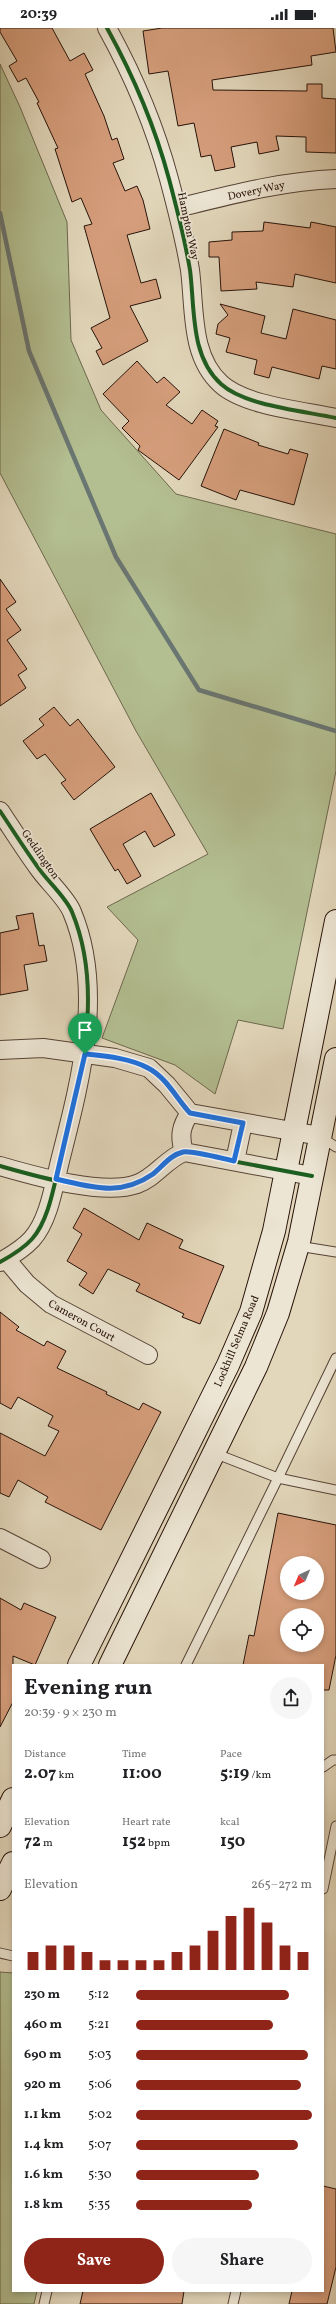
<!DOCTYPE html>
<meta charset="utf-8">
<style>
:root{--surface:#fff;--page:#f6f6f6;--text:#202124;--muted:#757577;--accent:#8f2418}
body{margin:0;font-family:Vollkorn,serif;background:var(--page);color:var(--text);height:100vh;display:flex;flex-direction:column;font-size:15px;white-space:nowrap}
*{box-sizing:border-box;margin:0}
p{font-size:13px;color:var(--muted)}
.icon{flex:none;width:22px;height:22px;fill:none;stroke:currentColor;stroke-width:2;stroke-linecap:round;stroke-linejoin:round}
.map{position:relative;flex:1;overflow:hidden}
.details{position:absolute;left:12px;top:1636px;width:312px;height:628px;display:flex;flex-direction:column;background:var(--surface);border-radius:0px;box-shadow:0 2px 6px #0003}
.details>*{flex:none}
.needle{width:26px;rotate:224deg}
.buttons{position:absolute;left:280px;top:1528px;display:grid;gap:8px}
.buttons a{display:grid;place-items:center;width:44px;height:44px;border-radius:50%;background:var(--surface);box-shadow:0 2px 6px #0003;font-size:20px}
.pin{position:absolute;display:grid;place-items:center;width:34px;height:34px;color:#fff;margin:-41px -17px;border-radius:50% 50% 50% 0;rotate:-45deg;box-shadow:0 0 4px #0007}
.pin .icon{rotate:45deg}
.round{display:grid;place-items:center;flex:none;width:42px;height:42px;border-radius:21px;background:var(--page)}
.headline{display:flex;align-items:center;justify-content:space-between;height:68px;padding:0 12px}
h1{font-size:22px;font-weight:700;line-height:30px}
.stats{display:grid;grid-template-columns:repeat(3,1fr);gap:6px;height:68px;padding:4px 12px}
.stats div{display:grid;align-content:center}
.stats b{font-size:17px;font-weight:700}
.stats small{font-size:11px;font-weight:400}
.stats p{font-size:11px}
.chart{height:112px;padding:8px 12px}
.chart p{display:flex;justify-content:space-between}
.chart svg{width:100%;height:72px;margin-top:4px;stroke:var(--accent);stroke-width:6}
.cta{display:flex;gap:8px;margin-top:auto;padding:8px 12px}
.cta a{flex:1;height:46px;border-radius:24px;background:var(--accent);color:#fff;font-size:16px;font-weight:700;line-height:46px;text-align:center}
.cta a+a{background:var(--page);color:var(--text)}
ul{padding:0 12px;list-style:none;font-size:13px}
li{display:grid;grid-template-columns:64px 48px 1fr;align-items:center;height:30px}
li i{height:10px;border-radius:5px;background:var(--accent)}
.status{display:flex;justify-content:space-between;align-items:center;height:28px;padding:0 20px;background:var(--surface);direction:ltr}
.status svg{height:11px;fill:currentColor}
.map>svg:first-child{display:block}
.green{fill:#b3be91;stroke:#6d684d}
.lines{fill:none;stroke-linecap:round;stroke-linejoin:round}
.stream{stroke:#6a7672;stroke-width:4.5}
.building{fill:#d69e7c;stroke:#271209;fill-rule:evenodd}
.service-casing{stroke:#564336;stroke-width:11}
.minor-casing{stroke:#564336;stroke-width:20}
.secondary-casing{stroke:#271209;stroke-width:24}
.service{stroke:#ece5d3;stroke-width:9}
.minor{stroke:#ece5d3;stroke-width:18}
.secondary{stroke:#ece5d3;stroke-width:22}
.cycleway-casing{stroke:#ece5d3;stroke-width:6}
.cycleway{stroke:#1b5e20;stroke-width:4}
.route-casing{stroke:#fff;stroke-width:8}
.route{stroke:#1a73e8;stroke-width:5}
.labels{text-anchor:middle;stroke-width:3.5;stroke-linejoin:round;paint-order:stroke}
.street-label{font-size:11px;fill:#271209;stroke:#ece5d3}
</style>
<div class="status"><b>20:39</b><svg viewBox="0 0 49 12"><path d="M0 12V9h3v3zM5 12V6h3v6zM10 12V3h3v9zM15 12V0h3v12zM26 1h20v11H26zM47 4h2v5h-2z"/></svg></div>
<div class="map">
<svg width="336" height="2276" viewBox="0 0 336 2276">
<rect width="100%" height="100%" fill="#e2d7bb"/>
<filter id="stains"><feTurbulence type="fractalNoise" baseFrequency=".005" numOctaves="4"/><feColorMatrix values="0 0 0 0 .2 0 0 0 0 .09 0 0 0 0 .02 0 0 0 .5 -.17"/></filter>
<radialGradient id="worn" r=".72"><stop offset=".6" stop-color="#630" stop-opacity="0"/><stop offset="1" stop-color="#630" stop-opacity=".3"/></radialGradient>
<!-- green -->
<path class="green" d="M0,36L20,79L67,194L71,312L101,382L176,466L336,506V743L283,1001L238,992L215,1066L175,1037L102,1010L138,912L107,879L208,826L136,703L0,445Z
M0,1944L13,1945V2263H37L34,2276H0Z"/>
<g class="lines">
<!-- stream -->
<path class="stream" d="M0,185L29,323L116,529L199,662L336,703"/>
</g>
<!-- building -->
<path class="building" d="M0,0H52L70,33L84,25L93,42L85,46L104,88L112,112L117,110L124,131L113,135L125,163L137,158L143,172L150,201L127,207L141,255L156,251L161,270L130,278L148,313L103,337L96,323L102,320L91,300L110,290L84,198L92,196L81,170L72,174L55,121L58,120L37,75L39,74L26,50L18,54L9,38L17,33L0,4Z
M162,0H333L336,24L311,28L312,37L212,52L213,62L307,63V56H322V70L336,71V125L306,124V109L276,108L279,122L259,126L257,114L231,119L235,139L215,143L211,127L201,129L194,95L178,98L168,43L149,46L143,3Z
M264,194L310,200L311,194L336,199V255L295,246L293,259L256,254L257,261L221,263L219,229H209V214L232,212V204L263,203Z
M220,276L265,288L261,305L286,311L293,281L336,292V341L322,338L319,351L272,339L269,350L254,346L257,332L226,324L230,310L216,306L218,296L228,287Z
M137,333L157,355L164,349L180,364L166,377L192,396L202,382L218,393L215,398L218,399L179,452L138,422L140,418L122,400L129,393L103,366Z
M224,401L259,415L258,417L288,426L290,421L308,426L294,477L240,462L236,472L201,458Z
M0,551L16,574L6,581L21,602L7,612L27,641L18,647L26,660L0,678Z
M54,679L70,698L78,691L115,739L74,772L61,755L66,752L45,726L37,731L23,713L44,697L39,691Z
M151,765L175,807L154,819L145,803L123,816L141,848L127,856L118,841L115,843L90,801Z
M33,885L39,918L44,917L47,933L24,937L28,962L0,967V905L19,901L16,888Z
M84,1180L139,1212L147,1195L183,1212L179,1220L224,1238L200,1296L182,1289L184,1286L136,1263L140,1256L108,1241L93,1266L79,1257L87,1245L67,1233L82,1206L73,1200Z
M0,1284L19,1299L16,1302L44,1318L47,1313L66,1323L57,1340L107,1364L106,1366L139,1382L143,1375L161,1384L101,1502L45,1474L48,1469L18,1452L9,1469L0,1465V1405L45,1428L59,1403L48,1398L53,1388L18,1369L11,1381L0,1375Z
M278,1485L336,1497V1627L329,1662H323V1637H243L249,1607L254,1608ZM287,1535H317V1565H287ZM287,1587H317V1617H287Z
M0,1570L21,1582L24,1575L56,1589L35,1637L13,1628V1674L0,1699Z
M323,2158L336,2161V2239L327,2276H289L292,2263H323Z
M83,2263H184L182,2276H80Z"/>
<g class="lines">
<defs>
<path id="service" d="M321,1109L336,1119
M298,1218L336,1224
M336,1330L278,1450L336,1462
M186,1637L278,1450L214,1425
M323,1739L333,1732H336
M323,1861L336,1798
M0,1925L13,1928
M44,2276L47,2263
M233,2276L236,2263"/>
<path id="minor" d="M107,0C133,47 155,99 169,151C177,181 185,212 190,242C195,281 190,328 221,356C245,378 304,383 336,390
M177,180C230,167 282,153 336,151
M0,783C12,801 24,820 37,838C46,852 66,869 72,884C105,963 80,1054 60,1133C54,1157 49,1192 32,1211C23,1221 11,1228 0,1234
M0,1022L43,1020L115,1030L149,1040L167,1057L190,1085L320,1108
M184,1124C179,1108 181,1098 190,1085
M235,1133L243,1095
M0,1138C35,1148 103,1168 137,1156C155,1150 166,1131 184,1124L312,1148
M6,1231L27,1256L51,1276L148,1327
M0,1510L41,1531"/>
<path id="secondary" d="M79,1637L228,1337L251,1284L274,1203L336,893
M110,1637L256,1339L278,1285L299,1214L336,1031
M0,1798L13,1771
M0,1861L13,1835"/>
</defs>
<!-- service casing -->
<use href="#service" class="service-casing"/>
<!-- minor casing -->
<use href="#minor" class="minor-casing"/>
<!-- secondary casing -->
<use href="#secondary" class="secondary-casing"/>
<!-- service -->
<use href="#service" class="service"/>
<!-- minor -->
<use href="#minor" class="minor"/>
<!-- secondary -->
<use href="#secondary" class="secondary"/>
<defs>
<path id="cycleway" d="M107,0C133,47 155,99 169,151C177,181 185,212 190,242C195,281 190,328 221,356C245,378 304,383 336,390
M0,783C12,801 24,820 37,838C46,852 66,869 72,884C105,963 80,1054 60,1133C54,1157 49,1192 32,1211C23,1221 11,1228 0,1234
M0,1138C35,1148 103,1168 137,1156C155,1150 166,1131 184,1124L312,1148"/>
</defs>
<!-- cycleway casing -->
<use href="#cycleway" class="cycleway-casing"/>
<!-- cycleway -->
<use href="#cycleway" class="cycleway"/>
</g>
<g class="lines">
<defs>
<path id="route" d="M85,1026C105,1028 130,1030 148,1040C166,1049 177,1071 190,1085L243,1095L234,1133C224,1131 191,1122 183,1124C170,1127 163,1138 153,1146C120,1169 92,1159 56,1151Z"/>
</defs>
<!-- route casing -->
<use href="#route" class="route-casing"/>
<!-- route -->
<use href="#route" class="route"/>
</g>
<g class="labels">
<!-- street labels -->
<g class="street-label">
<text transform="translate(256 162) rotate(-12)" y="4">Dovery Way</text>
<text transform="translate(189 198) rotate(78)" y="4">Hampton Way</text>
<text transform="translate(41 826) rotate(55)" y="4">Geddington</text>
<text transform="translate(82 1292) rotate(29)" y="4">Cameron Court</text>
<text transform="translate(236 1313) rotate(-67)" y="4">Lockhill Selma Road</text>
</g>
</g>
<rect width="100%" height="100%" filter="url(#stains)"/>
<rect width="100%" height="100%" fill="url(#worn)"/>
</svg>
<div class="buttons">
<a><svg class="needle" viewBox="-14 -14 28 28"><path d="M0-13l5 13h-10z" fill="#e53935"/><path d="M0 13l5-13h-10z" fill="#757577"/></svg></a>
<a><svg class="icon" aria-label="locate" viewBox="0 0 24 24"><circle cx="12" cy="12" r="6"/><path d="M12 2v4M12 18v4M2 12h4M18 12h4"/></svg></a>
</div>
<div class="pin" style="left:85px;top:1026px;background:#1e9e55"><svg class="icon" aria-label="arrive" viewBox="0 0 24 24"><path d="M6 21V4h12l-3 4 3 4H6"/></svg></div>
<section class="details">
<div class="headline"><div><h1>Evening run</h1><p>20:39 · 9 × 230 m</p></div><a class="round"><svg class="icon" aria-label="share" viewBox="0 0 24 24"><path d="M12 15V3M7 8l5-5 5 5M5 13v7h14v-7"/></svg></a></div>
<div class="stats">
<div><p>Distance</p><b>2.07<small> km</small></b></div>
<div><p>Time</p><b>11:00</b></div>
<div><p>Pace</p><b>5:19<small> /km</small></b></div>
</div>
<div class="stats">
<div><p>Elevation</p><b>72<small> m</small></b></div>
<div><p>Heart rate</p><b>152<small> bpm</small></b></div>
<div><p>kcal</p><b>150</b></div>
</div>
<div class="chart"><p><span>Elevation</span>265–272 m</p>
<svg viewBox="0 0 160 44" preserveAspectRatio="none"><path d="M5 44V33M15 44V29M25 44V29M35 44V33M45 44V38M55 44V38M65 44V38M75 44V38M85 44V33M95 44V29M105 44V20M115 44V11M125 44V6M135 44V15M145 44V29M155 44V33"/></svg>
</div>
<ul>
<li><b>230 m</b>5:12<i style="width:87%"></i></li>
<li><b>460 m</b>5:21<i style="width:78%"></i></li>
<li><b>690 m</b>5:03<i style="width:98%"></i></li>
<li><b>920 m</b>5:06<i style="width:94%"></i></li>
<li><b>1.1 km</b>5:02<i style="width:100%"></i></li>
<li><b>1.4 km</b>5:07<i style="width:92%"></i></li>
<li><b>1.6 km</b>5:30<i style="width:70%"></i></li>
<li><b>1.8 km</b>5:35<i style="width:66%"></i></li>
</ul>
<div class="cta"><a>Save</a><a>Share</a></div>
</section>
</div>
